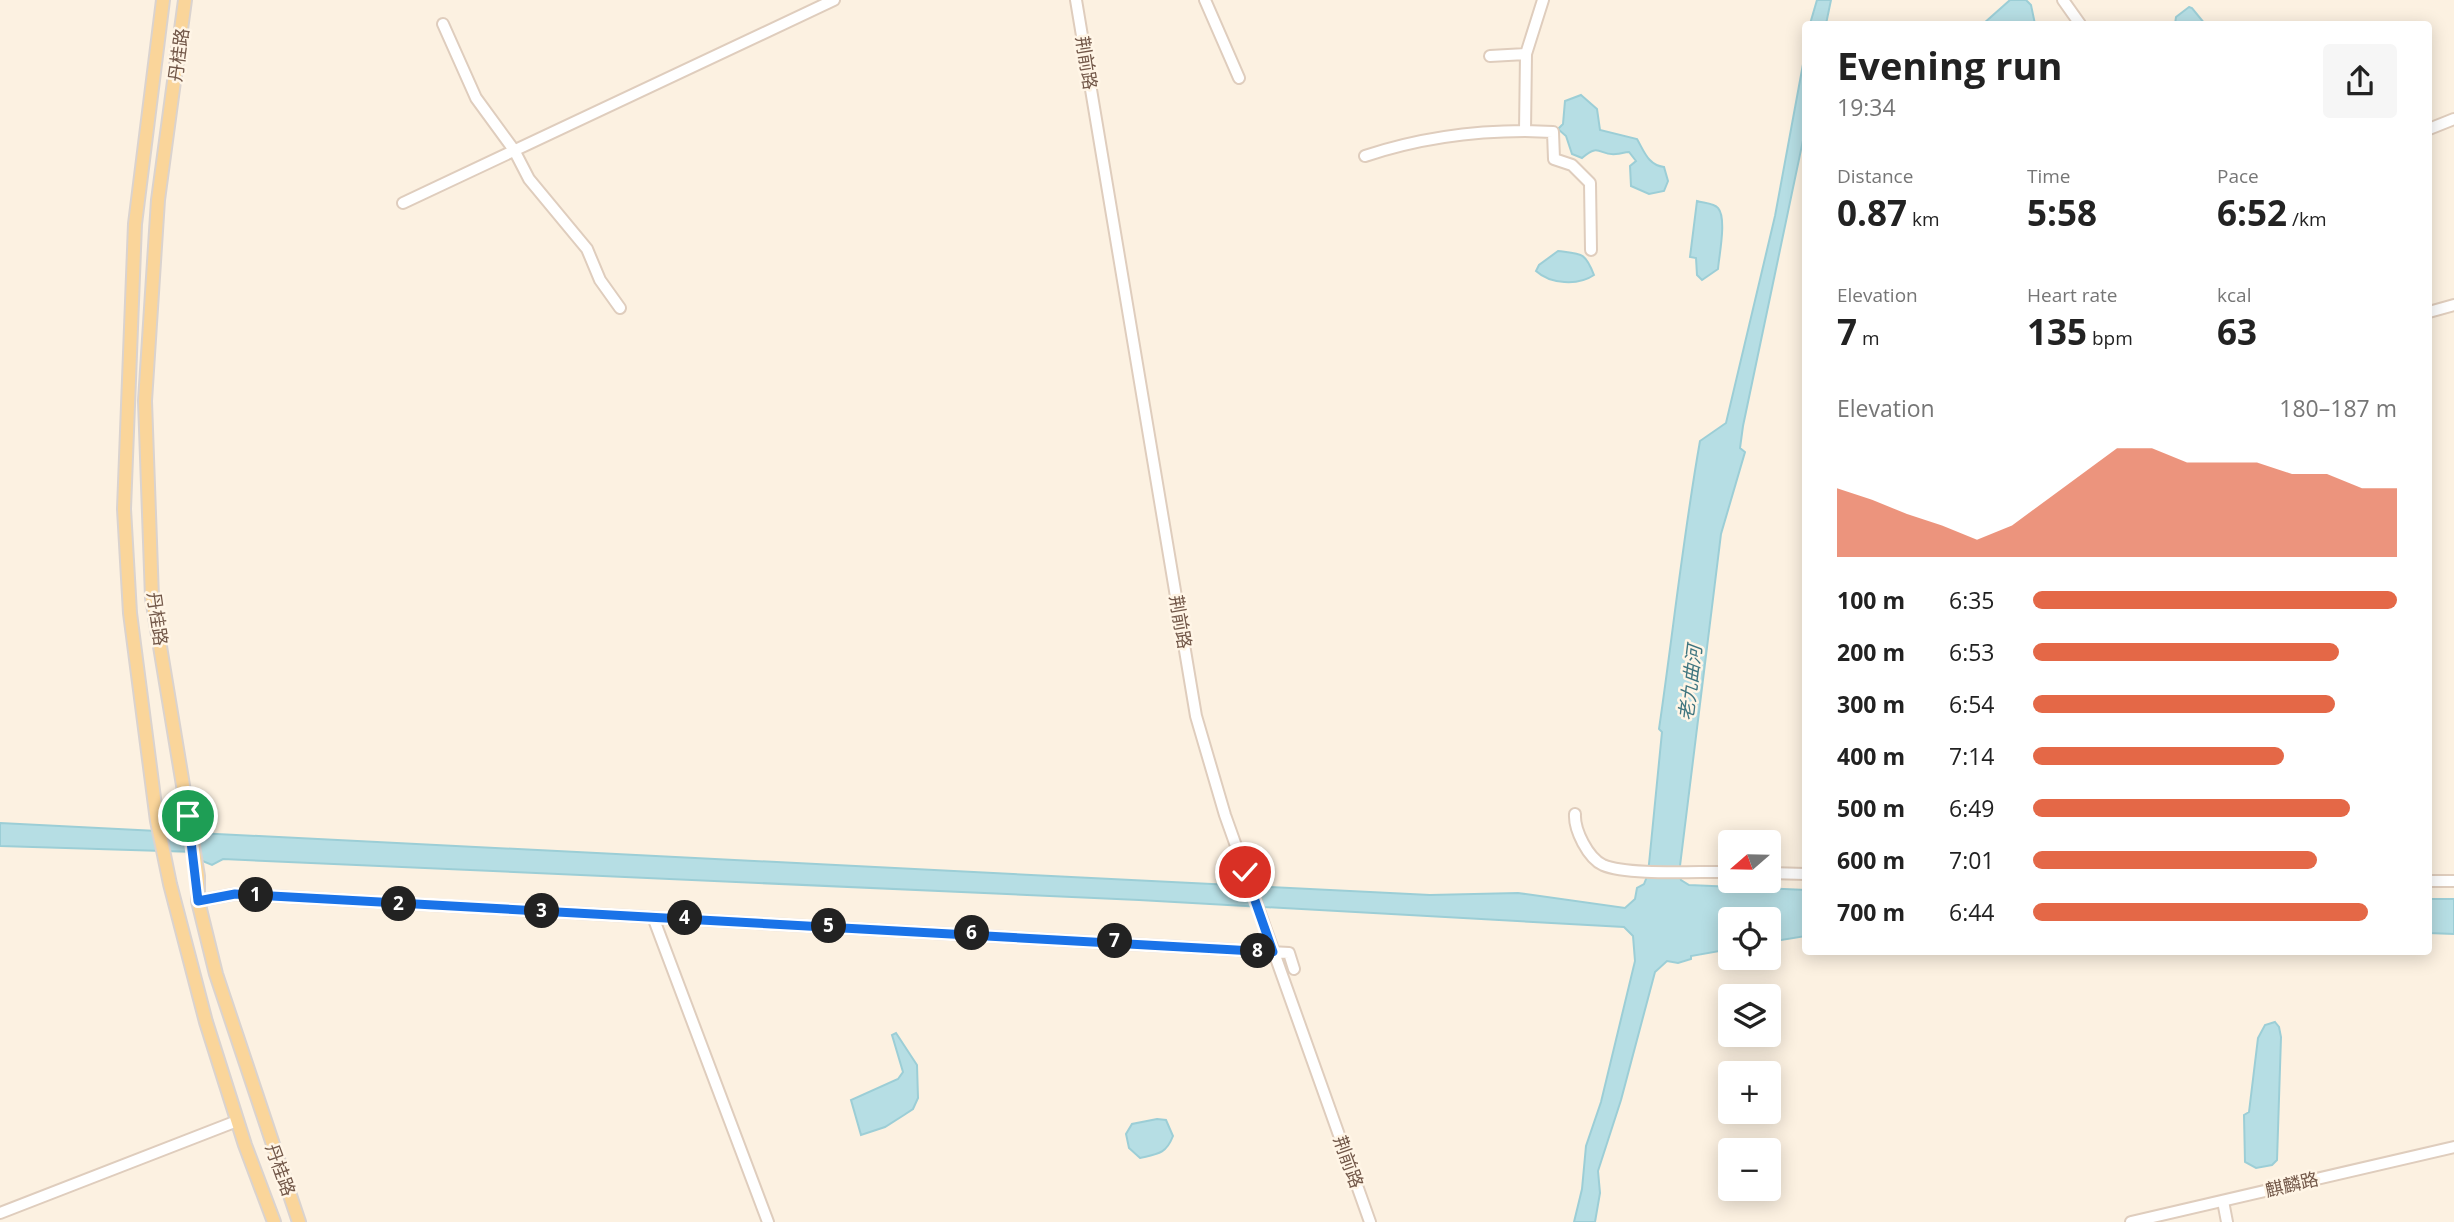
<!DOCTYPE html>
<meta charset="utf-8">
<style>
:root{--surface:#fff;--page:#f6f6f6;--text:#222;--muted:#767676;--accent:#e46847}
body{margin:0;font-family:"Open Sans","Noto Sans SC",sans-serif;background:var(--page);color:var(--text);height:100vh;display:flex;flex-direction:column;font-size:26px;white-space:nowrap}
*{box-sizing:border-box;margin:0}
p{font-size:23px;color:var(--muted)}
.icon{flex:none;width:38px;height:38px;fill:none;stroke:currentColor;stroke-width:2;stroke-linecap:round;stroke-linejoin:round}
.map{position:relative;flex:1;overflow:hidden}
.sheet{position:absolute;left:1802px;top:21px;width:630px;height:934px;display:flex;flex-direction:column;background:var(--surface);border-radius:7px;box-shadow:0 4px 18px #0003}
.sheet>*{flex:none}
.needle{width:46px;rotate:250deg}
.controls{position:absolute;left:1718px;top:830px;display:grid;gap:14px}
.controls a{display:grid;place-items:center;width:63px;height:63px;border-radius:7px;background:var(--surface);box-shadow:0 4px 18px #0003;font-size:35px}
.pin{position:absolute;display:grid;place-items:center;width:60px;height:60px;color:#fff;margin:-30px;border:4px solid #fff;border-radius:50%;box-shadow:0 2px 7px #0007}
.km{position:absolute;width:35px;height:35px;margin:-18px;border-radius:50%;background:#222;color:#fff;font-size:19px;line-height:35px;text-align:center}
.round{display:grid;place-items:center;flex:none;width:74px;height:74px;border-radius:7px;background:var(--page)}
.headline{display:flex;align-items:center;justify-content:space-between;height:119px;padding:0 35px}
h1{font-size:38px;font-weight:700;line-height:52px}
.figures{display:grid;grid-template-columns:repeat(3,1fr);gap:10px;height:119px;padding:7px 35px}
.figures div{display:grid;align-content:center}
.figures b{font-size:35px;font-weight:700}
.figures small{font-size:19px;font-weight:400}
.figures p{font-size:19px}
.chart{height:196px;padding:14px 35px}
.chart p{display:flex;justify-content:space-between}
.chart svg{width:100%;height:126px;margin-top:7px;fill:var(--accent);opacity:.7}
ul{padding:0 35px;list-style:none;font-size:23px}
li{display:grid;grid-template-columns:112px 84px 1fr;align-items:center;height:52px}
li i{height:18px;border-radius:9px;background:var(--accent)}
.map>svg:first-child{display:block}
.water{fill:#b6dee4;stroke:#9cced6;stroke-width:2}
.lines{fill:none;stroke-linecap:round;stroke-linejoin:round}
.minor-casing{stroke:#dfcdbd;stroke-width:14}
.major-casing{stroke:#dad3cf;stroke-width:16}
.minor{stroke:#fff;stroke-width:10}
.major{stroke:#fad59a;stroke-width:12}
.route-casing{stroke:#fff;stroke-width:14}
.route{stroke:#1a73e8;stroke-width:9}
.labels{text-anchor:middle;stroke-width:5;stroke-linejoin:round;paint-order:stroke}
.street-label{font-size:18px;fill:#725748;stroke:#fff5e6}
.water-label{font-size:19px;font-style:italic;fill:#3f757f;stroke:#fff5e6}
</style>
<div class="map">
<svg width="2454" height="1222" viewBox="0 0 2454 1222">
<rect width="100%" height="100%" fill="#fcf1e1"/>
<!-- water -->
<path class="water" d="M1817,0H1831L1826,24H1810Z
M2010,0H2026L2031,5L2035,24H1983Z
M2189,7L2192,8L2205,24H2175L2176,17Z
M1806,48V126L1743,426L1740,448L1745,452L1721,534L1679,874L1681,880L1689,885L1806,890V936L1769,942V919H1731V949L1691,956V959L1678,963L1667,961L1655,972L1621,1100L1598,1171L1600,1193L1595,1222H1574L1582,1189L1586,1146L1601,1102L1635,961L1633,936L1624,927L1139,900L223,859L212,865L200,860L196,852L0,846V823L1430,895L1518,893L1625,908L1635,899L1637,888L1644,884L1648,874L1662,732L1659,729C1673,633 1683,537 1700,441L1726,423L1775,216Z
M1581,95L1597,109L1600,130L1637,139C1644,151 1648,165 1664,167L1668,181L1664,191L1649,194L1631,186L1630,166L1636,161L1629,152C1624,152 1621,154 1616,154C1599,156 1600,142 1582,158L1572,154L1566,136L1558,129L1563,124L1565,101Z
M1697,201C1703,203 1714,203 1718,208C1727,218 1719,256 1718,269L1702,280L1697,275L1696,258L1690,257Z
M1558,251C1582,254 1585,252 1594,275C1578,286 1550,284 1536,271L1539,265Z
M2429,899H2454V934L2429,933Z
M2275,1022L2279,1027L2281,1037L2277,1160L2272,1165L2256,1168L2245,1162L2244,1115L2249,1112L2258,1038L2265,1025Z
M896,1033L917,1065L918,1098L913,1109L904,1115L885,1127L861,1135L851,1100L898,1079L903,1072L892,1035Z
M1157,1119L1166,1120L1173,1136C1166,1154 1158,1154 1140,1158L1129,1148L1126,1134L1132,1124Z"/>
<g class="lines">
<defs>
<path id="minor" d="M1076,0L1196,716L1225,815L1370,1222
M1205,0L1239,78
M1543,0L1526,54L1525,131L1553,132L1554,159L1572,165L1590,183L1591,250
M2063,0L2080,24
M443,24L476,98L514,150L529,179L587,249L600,280L620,308
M1490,56L1526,54
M2429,129L2454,119
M1365,156C1416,139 1471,131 1525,131
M403,203L834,0
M2429,312L2454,305
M1575,814C1574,830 1588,858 1603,865C1629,876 1700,871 1731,872
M1769,873L1806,874
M2429,881H2454
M198,901L235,894L1289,953L1294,969
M653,917L768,1222
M2223,1201L2227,1222
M0,1213L237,1121
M2131,1222L2454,1147"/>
<path id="major" d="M163,0L135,224L124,509L130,613L157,821L170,884L206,1022L245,1145L274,1222
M185,0L158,200L145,401L152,598L198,876V901L216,974L299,1222"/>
</defs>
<!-- minor casing -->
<use href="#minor" class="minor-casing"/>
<!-- major casing -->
<use href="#major" class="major-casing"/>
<!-- minor -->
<use href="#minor" class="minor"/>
<!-- major -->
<use href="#major" class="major"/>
</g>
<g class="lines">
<defs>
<path id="route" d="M188,816L198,901L235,894L1273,952L1245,872"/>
</defs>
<!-- route casing -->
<use href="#route" class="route-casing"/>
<!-- route -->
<use href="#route" class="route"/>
</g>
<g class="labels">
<!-- street labels -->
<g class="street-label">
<text transform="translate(179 55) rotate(-82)" y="6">丹桂路</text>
<text transform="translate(1086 63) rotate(81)" y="6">荆前路</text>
<text transform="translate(157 619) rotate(82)" y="6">丹桂路</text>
<text transform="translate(1180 622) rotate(80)" y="6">荆前路</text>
<text transform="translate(1348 1162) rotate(70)" y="6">荆前路</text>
<text transform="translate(280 1170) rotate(70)" y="6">丹桂路</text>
<text transform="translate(2292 1185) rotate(-13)" y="6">麒麟路</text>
</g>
<!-- water labels -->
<g class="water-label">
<text transform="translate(1690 683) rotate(-83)" y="7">老九曲河</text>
</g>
</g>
</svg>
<div class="controls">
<a><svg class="needle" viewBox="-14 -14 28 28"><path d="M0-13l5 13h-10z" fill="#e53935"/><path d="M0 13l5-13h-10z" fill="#767676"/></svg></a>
<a><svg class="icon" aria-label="locate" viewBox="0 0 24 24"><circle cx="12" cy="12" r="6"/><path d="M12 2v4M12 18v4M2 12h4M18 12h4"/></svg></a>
<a><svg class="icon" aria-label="layers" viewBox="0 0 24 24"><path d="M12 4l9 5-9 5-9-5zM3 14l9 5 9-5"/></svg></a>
<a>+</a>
<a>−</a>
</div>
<div class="pin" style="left:188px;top:816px;background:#1e9e55"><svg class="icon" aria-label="arrive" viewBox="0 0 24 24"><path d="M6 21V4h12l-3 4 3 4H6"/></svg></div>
<div class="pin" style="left:1245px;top:872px;background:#d93025"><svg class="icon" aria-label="check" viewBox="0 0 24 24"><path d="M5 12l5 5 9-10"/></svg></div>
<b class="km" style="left:256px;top:895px">1</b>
<b class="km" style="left:399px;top:904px">2</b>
<b class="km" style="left:542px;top:911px">3</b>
<b class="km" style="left:685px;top:918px">4</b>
<b class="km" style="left:829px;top:926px">5</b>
<b class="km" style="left:972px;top:933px">6</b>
<b class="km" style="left:1115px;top:941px">7</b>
<b class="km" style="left:1258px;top:951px">8</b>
<section class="sheet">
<div class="headline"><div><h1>Evening run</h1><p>19:34</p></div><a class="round"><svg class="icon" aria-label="share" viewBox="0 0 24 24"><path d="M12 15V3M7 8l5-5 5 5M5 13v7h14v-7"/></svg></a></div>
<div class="figures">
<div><p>Distance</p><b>0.87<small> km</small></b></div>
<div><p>Time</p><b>5:58</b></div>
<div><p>Pace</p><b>6:52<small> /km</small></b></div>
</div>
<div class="figures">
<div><p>Elevation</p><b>7<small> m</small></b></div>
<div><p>Heart rate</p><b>135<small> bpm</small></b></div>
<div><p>kcal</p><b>63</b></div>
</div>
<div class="chart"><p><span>Elevation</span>180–187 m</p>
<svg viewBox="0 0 160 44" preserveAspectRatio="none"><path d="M0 44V20L10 24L20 29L30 33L40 38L50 33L60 24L70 15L80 6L90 6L100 11L110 11L120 11L130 15L140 15L150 20L160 20V44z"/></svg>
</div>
<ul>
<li><b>100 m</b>6:35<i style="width:100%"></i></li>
<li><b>200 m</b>6:53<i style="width:84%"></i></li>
<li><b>300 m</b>6:54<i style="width:83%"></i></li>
<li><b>400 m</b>7:14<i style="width:69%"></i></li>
<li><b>500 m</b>6:49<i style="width:87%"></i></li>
<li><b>600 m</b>7:01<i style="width:78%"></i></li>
<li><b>700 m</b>6:44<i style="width:92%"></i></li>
</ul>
</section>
</div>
